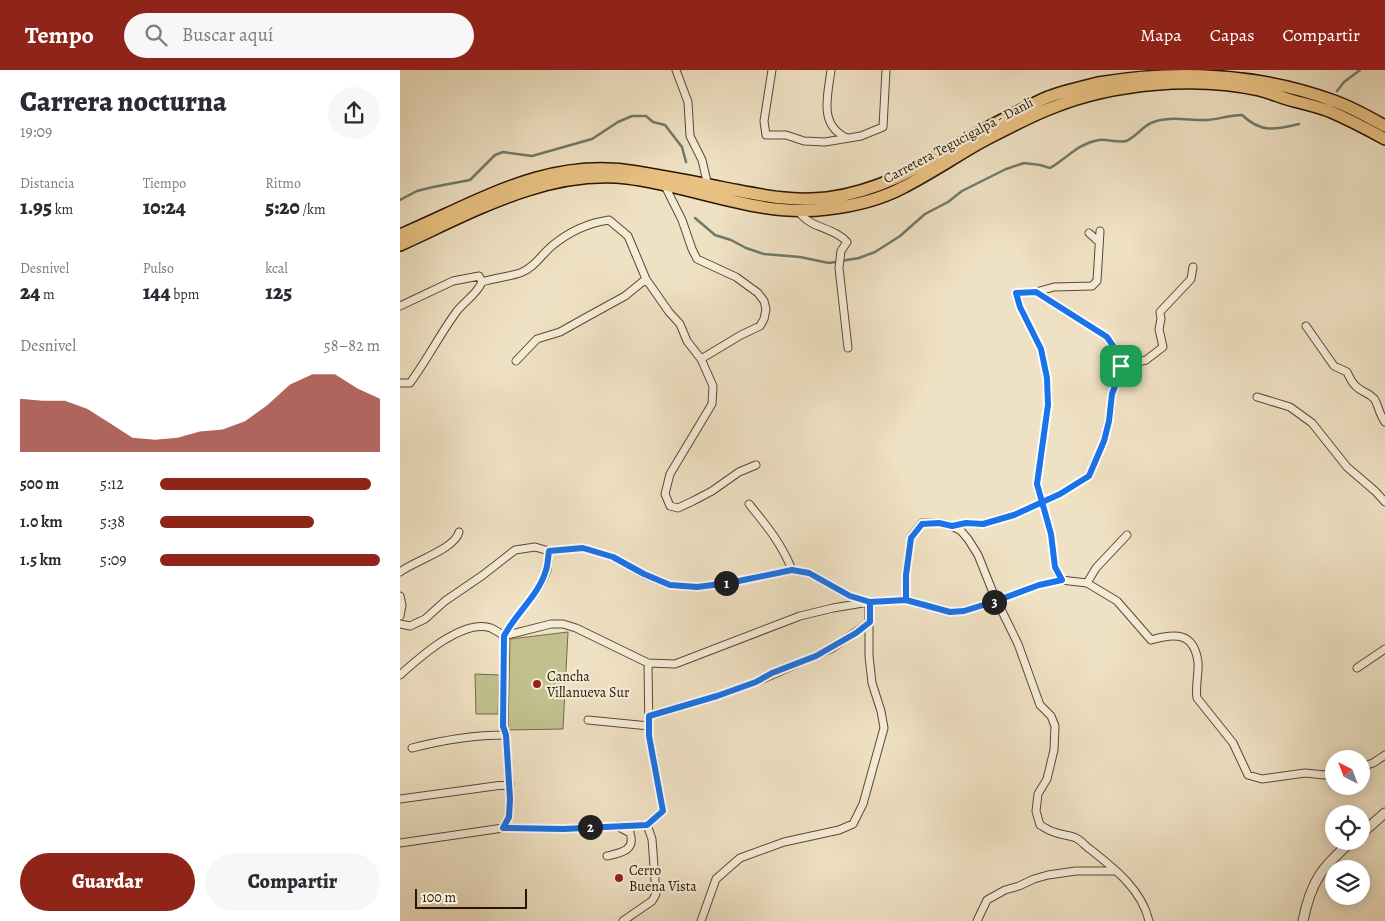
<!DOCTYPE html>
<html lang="es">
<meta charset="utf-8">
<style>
:root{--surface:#fff;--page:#f7f7f7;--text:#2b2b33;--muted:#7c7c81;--accent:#8f2418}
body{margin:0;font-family:Alegreya,serif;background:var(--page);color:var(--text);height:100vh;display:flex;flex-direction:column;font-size:19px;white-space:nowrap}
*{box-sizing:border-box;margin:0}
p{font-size:16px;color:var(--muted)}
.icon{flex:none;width:28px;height:28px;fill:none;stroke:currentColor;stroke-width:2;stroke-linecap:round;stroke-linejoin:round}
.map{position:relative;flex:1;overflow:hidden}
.side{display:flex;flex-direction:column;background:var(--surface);width:400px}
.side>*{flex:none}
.needle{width:32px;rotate:318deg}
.controls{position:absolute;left:925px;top:680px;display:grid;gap:10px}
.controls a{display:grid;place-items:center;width:45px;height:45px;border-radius:50%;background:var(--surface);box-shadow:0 2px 12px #0003;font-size:25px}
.scale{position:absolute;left:15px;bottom:12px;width:112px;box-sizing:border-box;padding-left:5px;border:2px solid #291501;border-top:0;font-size:14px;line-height:18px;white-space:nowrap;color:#291501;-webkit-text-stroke:4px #f5ecd8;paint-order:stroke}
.pin{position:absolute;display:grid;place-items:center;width:42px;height:42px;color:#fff;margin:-21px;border-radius:10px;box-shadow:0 2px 8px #0006}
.km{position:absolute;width:25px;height:25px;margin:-12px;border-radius:50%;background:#222;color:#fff;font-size:14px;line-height:25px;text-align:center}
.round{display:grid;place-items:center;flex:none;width:52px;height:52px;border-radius:26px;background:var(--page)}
.overview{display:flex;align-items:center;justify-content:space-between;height:85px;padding:0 20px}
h1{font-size:28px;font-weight:800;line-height:38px}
.metrics{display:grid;grid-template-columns:repeat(3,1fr);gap:8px;height:85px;padding:5px 20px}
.metrics div{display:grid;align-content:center}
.metrics b{font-size:21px;font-weight:800}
.metrics small{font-size:14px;font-weight:400}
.metrics p{font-size:14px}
.chart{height:140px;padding:10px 20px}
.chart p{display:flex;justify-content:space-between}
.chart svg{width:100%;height:90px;margin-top:5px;fill:var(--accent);opacity:.7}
.action{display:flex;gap:10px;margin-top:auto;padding:10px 20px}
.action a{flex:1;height:58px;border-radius:30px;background:var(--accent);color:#fff;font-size:20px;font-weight:800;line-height:58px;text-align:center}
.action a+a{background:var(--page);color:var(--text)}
ul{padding:0 20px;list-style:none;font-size:16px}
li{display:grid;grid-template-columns:80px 60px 1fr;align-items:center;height:38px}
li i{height:12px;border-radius:6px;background:var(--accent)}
header{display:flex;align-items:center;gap:30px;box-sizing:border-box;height:70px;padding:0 25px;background:var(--accent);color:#fff}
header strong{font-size:24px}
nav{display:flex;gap:28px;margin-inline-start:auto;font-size:18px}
.search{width:350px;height:45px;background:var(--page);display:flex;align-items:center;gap:12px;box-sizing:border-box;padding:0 18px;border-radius:28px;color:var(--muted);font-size:19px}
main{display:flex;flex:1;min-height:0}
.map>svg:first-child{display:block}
.green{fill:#c0c18f;stroke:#746b48}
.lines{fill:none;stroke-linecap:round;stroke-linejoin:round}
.stream{stroke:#6d7a6a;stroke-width:2.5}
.minor-casing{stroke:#5a4832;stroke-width:9}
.tertiary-casing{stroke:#5a4832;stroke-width:11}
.trunk-casing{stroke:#291501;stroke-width:14}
.minor{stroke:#f5ecd8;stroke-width:7}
.tertiary{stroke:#f5ecd8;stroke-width:9}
.trunk{stroke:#e8c082;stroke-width:11}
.route-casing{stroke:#fff;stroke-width:10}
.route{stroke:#1a73e8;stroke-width:6}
.poi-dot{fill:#8f2418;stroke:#f5ecd8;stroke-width:2}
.labels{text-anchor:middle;stroke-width:4.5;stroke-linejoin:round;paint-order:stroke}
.street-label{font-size:14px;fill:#291501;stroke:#f5ecd8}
.poi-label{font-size:14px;fill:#291501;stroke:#f5ecd8;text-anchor:start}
</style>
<header>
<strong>Tempo</strong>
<div class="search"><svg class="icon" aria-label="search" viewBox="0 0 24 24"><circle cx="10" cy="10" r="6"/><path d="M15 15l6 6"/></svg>Buscar aquí</div>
<nav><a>Mapa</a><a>Capas</a><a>Compartir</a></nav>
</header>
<main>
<section class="side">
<div class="overview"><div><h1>Carrera nocturna</h1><p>19:09</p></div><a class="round"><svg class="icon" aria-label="share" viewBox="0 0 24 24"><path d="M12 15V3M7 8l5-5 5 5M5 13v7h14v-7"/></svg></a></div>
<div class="metrics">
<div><p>Distancia</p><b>1.95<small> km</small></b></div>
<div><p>Tiempo</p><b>10:24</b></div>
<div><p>Ritmo</p><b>5:20<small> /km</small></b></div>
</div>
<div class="metrics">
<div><p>Desnivel</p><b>24<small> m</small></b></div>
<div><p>Pulso</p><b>144<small> bpm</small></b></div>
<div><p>kcal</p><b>125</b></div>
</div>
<div class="chart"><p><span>Desnivel</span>58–82 m</p>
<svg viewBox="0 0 160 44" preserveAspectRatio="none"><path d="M0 44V18L10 19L20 19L30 23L40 30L50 37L60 38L70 37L80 34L90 33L100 29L110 21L120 11L130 6L140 6L150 13L160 18V44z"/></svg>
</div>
<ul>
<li><b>500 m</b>5:12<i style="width:96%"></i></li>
<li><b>1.0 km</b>5:38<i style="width:70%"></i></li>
<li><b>1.5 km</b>5:09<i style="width:100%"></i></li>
</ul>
<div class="action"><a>Guardar</a><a>Compartir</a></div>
</section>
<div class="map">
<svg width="985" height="851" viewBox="0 0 985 851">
<rect width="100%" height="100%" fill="#efe1c3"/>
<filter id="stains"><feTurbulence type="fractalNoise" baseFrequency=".004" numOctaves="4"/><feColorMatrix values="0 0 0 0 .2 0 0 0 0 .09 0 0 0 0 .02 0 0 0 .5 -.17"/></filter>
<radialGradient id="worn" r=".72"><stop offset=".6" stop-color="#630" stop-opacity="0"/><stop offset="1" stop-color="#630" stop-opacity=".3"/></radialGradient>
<!-- green -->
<path class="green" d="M168,562L163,659L108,660L110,569Z
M75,604L99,605L98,644H76Z"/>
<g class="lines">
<!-- stream -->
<path class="stream" d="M937,21L944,12L960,0
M0,130L17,121L33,117L70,110L95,85L103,82L132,86L146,82L192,69L218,52L232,46H246L253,52L265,55L282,77L286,92
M295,148L315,165L331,170L346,178L364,184L400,187L429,193L459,188L475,182L500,166L525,144L548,132L562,121L606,99L624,93L640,95L650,98C667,88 679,73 699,70C708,69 717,73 726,71C736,67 742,57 751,53C768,45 790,51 808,50C820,49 829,45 842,45C861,63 875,60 899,54"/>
<defs>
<path id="minor" d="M276,0L288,32L290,66L302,90L308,116
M372,0L364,51L366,65H386L404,71L425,72L461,66L483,57L486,0
M431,0C428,25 418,55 447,68
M264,114L282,150L292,179L297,189L336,207L358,223L364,231L366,239L364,249L360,256L341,265L301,289
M399,142C411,159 434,157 447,172L441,181L439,198L448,278
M689,163L699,172
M636,222L654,217L692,216L697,211L700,161
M0,236L53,211L79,206L82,212C94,208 108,207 120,203C134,198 142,184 153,175C169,162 188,153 209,150L228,166L246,209L269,242L280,254L287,271L301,289L313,316L312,334L270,404L265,424L270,436L278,438L293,431L312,421L339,402L356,395
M906,256L934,296L947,302C950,308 952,314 958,318C964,323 970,323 975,330C979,337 979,344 985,352
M116,291L137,269L160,262L185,248L225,226L246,209
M721,296L746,290L763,277L759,259L761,249L760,242L791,209L793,197
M0,313H10C27,290 40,264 57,241C65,231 77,224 82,212
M857,327L890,337L912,353L947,397L975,421L985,432
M349,434C366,455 382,474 392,500
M552,456L561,461L568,469L578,485L594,525L618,574L640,635L651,646L655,656L654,680L647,709L638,724L636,741L640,755C644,757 649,761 654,762C661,765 669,765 676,768C682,771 686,777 691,780C715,799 742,820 749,851
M0,502C14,491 55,479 59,462
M687,513L696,498L727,465
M0,526L2,535L0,546
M506,530V505L511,467L522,453H539L552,456L566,453L583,454L614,445L660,424L689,406L704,371L710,345L712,324L719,306L722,289L715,278L707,267L636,222L616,223L620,237L641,279L647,308L648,335L637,414L651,464L655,497L661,510
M0,554L10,556L25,549L45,531L83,505L115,480L135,477L149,481L183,478L213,487L243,504L270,515L297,517L329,513L392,500L409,503L450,526L467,532
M957,598L985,579
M0,605C19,588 63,548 91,558C95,560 100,563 104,566L151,554H163L176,558L248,593L275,594L400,546L433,538L469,532L506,530L550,542L564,541L596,531L639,515L661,510L687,513L717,531L751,570C775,563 794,562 798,592C799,604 795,616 797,628L833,673L848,705L862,709L905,703L925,705L934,703
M249,646L317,626L356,612L431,579L470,552
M188,650L249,656
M12,678C43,670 73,665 106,665
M961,697L973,693L985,685
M0,729L110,714
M247,755L263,741L249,665L248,593
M103,758L109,747L110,729L106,665L103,656L104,566C116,543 139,525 147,500C148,494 148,487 149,481
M0,773L103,758L163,759L247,755L252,769L256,824L252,831L223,851
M207,786C220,783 236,781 230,763L217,756
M301,851L316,809L340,788L384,772L439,760L453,754L463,734L484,658L481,641L472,613L469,586V532
M577,851L587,830L605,820L619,816L634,809L648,805L676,801H716"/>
<path id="tertiary" d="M961,764L985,743
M903,851C911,811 922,797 952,771"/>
<path id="trunk" d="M0,165C78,132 148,86 237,102C266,107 295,112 324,118C361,125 389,132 427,128C490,120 538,85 592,55C611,46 629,35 648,27C664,21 682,17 698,13C776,0 859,3 934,31C951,37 969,47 985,56
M0,175C71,143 146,99 227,108C294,116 359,148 427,139C453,136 479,130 502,118C530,104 556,86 583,71C606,59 630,46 654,37C714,13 796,6 859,20C871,23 882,28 894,31C906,34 918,37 929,41C948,49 967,59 985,69"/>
</defs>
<!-- minor casing -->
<use href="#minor" class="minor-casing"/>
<!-- tertiary casing -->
<use href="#tertiary" class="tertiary-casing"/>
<!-- trunk casing -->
<use href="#trunk" class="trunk-casing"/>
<!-- minor -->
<use href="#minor" class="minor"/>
<!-- tertiary -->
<use href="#tertiary" class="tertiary"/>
<!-- trunk -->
<use href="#trunk" class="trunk"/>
</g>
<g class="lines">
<defs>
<path id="route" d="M721,296L719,306L712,324L709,351L704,371L689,406L660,424L614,445L583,454L566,453L552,456L539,453L522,454L511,468L506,505V530L470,532L450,526L409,503L392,500L329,513L297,517L270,515L244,504L213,487L183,478L149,481C148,487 148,494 146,500C139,525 116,543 104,566L103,656L106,665L110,729L109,747L103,758L163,759L247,755L263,741L249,666V646L317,626L356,612L372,603L416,586L456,563L470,552V532L506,530L550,542L564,541L596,531L639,515L662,510L655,497L651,464L637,414L648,335L647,308L641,279L620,237L616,223L636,222L707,267L722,289L721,296"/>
</defs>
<!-- route casing -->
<use href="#route" class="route-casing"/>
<!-- route -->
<use href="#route" class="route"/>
</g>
<!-- markers -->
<g class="poi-dot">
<circle cx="137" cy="614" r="5"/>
<circle cx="219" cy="808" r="5"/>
</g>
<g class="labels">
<!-- street labels -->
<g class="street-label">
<text transform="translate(558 70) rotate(-28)" y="5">Carretera Tegucigalpa - Danli</text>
</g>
<!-- poi labels -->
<g class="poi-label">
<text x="147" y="611">Cancha<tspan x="147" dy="16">Villanueva Sur</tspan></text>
<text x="229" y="805">Cerro<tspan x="229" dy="16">Buena Vista</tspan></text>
</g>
</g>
<rect width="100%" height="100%" filter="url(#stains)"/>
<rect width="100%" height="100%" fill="url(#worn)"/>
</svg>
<div class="controls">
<a><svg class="needle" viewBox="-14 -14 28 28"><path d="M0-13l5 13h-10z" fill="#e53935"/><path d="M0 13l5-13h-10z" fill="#7c7c81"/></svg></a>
<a><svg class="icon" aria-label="locate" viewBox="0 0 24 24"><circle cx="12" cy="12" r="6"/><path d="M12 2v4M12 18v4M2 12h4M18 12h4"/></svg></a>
<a><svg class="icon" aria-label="layers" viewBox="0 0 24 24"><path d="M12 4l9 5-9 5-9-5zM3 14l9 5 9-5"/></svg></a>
</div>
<div class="scale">100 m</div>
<div class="pin" style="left:721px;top:296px;background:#1e9e55"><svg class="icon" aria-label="arrive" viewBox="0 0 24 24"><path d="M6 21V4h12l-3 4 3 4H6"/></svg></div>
<b class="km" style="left:326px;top:513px">1</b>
<b class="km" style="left:190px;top:757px">2</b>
<b class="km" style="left:594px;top:532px">3</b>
</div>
</main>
